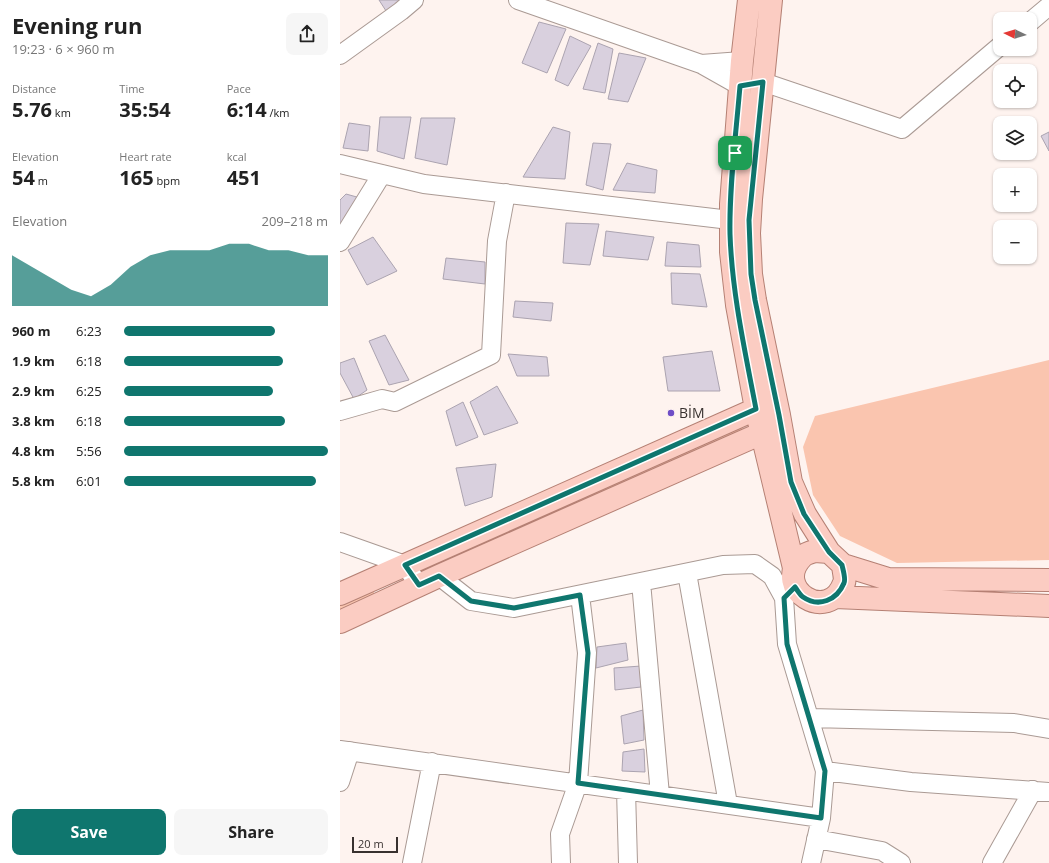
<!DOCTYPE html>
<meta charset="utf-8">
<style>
:root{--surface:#fff;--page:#f6f6f6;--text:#222;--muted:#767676;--accent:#0f766e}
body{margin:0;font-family:"Open Sans",sans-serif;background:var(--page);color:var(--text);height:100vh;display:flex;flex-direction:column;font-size:15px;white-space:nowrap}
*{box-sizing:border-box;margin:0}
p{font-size:13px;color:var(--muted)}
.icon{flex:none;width:22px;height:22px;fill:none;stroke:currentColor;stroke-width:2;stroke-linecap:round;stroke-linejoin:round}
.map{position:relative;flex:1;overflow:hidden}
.side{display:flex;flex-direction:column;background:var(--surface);width:340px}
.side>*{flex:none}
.needle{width:26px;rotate:275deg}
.controls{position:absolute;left:653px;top:12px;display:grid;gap:8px}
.controls a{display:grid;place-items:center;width:44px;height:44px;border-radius:8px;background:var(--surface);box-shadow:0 1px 3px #0004;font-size:20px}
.scale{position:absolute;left:12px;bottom:10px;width:46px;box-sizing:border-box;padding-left:4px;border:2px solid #38312f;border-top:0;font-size:11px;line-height:14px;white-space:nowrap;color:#38312f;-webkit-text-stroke:3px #fef3ef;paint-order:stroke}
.pin{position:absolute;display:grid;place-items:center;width:34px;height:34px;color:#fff;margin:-17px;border-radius:8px;box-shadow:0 2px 6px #0006}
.round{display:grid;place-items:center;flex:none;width:42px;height:42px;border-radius:8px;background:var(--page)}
.headline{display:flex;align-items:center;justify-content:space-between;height:68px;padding:0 12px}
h1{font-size:22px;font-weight:700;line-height:30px}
.metrics{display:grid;grid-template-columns:repeat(3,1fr);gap:6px;height:68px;padding:4px 12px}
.metrics div{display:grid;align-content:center}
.metrics b{font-size:20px;font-weight:700}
.metrics small{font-size:11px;font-weight:400}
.metrics p{font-size:11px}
.chart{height:112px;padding:8px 12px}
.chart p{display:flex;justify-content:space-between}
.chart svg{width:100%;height:72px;margin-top:4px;fill:var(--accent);opacity:.7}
.cta{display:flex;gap:8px;margin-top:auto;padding:8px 12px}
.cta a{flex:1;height:46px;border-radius:8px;background:var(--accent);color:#fff;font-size:16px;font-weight:700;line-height:46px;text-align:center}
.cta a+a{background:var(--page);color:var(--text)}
ul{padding:0 12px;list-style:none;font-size:13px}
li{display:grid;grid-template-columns:64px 48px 1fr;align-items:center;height:30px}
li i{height:10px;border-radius:5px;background:var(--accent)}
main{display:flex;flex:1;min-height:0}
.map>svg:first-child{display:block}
.green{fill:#fac5af}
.building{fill:#d9d0de;stroke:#aba3b0}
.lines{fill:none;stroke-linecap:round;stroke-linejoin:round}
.minor-casing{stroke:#aa9a94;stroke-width:20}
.major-casing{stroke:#b58074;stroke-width:24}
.minor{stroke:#fff;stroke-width:18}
.major{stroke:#fbccc2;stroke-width:22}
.route-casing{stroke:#fff;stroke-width:8}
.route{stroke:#0f766e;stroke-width:5}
.poi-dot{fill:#6e4dc6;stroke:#fef3ef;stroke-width:1.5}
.labels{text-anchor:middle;stroke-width:3;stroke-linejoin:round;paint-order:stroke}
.poi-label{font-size:14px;fill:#38312f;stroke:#fef3ef;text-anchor:start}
</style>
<main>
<section class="side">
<div class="headline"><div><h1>Evening run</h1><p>19:23 · 6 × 960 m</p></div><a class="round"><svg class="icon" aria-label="share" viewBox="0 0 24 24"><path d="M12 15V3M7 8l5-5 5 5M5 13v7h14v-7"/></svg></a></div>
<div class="metrics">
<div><p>Distance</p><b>5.76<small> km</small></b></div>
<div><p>Time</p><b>35:54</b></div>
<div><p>Pace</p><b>6:14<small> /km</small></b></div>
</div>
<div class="metrics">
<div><p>Elevation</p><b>54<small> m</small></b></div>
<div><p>Heart rate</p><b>165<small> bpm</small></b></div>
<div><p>kcal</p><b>451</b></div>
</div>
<div class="chart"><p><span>Elevation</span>209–218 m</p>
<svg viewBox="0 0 160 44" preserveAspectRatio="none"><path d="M0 44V13L10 20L20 27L30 34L40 38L50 31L60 20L70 13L80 10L90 10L100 10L110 6L120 6L130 10L140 10L150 13L160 13V44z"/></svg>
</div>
<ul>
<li><b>960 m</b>6:23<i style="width:74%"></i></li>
<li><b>1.9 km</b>6:18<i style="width:78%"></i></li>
<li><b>2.9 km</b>6:25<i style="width:73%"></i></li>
<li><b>3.8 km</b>6:18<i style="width:79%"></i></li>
<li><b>4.8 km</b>5:56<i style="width:100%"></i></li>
<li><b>5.8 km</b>6:01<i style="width:94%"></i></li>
</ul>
<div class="cta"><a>Save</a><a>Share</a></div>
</section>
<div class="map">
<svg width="709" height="863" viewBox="0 0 709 863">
<rect width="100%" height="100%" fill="#fef3ef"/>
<!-- green -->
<path class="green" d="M709,360V560L557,563L500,536L473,495L463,447L475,416Z
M403,427L402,430L113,561L109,554Z
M33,590L35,595L0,612V603Z"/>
<!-- building -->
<path class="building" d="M39,0H65L48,14Z
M199,22L226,29L207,73L182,63Z
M230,36L251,46L228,86L215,80Z
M258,43L273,49L265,93L243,89Z
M279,53L306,58L288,102L268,99Z
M40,117H71L64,159L37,151Z
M81,118H115L107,165L75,158Z
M9,123L30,126L28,151L3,148Z
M213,127L230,132L225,179L183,177Z
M709,132V151L701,136Z
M253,143L271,144L263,190L246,185Z
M287,163L317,170L315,193L273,190Z
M6,194L24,199L0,229V200Z
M226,223L259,224L250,265L223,263Z
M266,231L314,237L308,260L263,256Z
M33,237L57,271L27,285L8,250Z
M327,242L359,245L361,267L325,266Z
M106,258L145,262V284L103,279Z
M331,273L360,274L367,307L332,304Z
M175,301L213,303L211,321L173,317Z
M45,335L69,380L49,385L29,341Z
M372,351L380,391H328L323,357Z
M168,354L207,357L209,376H177Z
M14,358L27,390L14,399L0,373V363Z
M157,386L178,423L144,435L130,402Z
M123,402L138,437L116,446L106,411Z
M156,464L152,497L125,506L116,468Z
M286,643L288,660L256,668L257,647Z
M301,666V687L275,690L274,668Z
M303,710L304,740L284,744L281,716Z
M304,749L305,772L282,771L283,752Z"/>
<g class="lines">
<defs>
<path id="minor" d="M178,0L361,64L400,86
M690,22L709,6
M0,55L61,11L74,0
M361,64L402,61
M423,82L562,129L660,46
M0,164L84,184L390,220
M0,242L42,174
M0,411L42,399L55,402L151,355L157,241L166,193
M0,542L65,565L79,585
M347,573L388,804
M99,576L131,601L174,608L383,565L415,564L432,576L444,598L447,644L485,771L481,818L471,863
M301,582L320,795
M470,718L674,723L709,729
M0,750L481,818
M485,771L571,782L709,792
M0,782L10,751
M286,790L288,863
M476,839L542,851L561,863
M72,863L92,762
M221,863L220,834L238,783L247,653L240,595
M652,863L693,790"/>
<path id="major" d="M409,0L402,61L391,204V252L397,305L416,409L454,568
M475,551L489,552L503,565C503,570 506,578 504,583C489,625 431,589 462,557C465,554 471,552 475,551Z
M503,565L548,579L709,580
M0,594L416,409L432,411L439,415L451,482L465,514L489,552
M495,597L709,606
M0,622L99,576L422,433C430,428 435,424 439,415L415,300L411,274L409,233L411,199L431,0"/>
</defs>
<!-- minor casing -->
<use href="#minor" class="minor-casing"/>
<!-- major casing -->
<use href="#major" class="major-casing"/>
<!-- minor -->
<use href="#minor" class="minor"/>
<!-- major -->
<use href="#major" class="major"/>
</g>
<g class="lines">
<defs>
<path id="route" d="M423,82L409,220L411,274L415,300L439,415L451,482L464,514L489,552L502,565C503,570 506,579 504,583C497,600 479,608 463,597C460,595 458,591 455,587L444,598L447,644L485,771L481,818L238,783L248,653L240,595L174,608L131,601L99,576L79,585L65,565L416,409C405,351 392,293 390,234C389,186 396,134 400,86Z"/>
</defs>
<!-- route casing -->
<use href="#route" class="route-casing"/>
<!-- route -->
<use href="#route" class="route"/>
</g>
<!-- markers -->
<circle class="poi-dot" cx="331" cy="413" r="4"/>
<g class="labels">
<!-- poi labels -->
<g class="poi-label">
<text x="339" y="418">BİM</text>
</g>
</g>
</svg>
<div class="controls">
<a><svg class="needle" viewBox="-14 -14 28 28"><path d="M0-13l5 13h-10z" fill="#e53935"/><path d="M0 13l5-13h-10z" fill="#767676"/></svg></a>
<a><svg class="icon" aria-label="locate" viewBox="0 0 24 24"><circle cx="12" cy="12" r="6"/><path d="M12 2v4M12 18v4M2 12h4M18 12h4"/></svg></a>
<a><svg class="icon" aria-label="layers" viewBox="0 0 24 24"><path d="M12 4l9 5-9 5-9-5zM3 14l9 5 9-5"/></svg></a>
<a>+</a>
<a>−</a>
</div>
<div class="scale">20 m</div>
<div class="pin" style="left:395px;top:153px;background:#1e9e55"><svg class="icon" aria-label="arrive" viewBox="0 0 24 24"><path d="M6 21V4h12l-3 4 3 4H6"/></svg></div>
</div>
</main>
